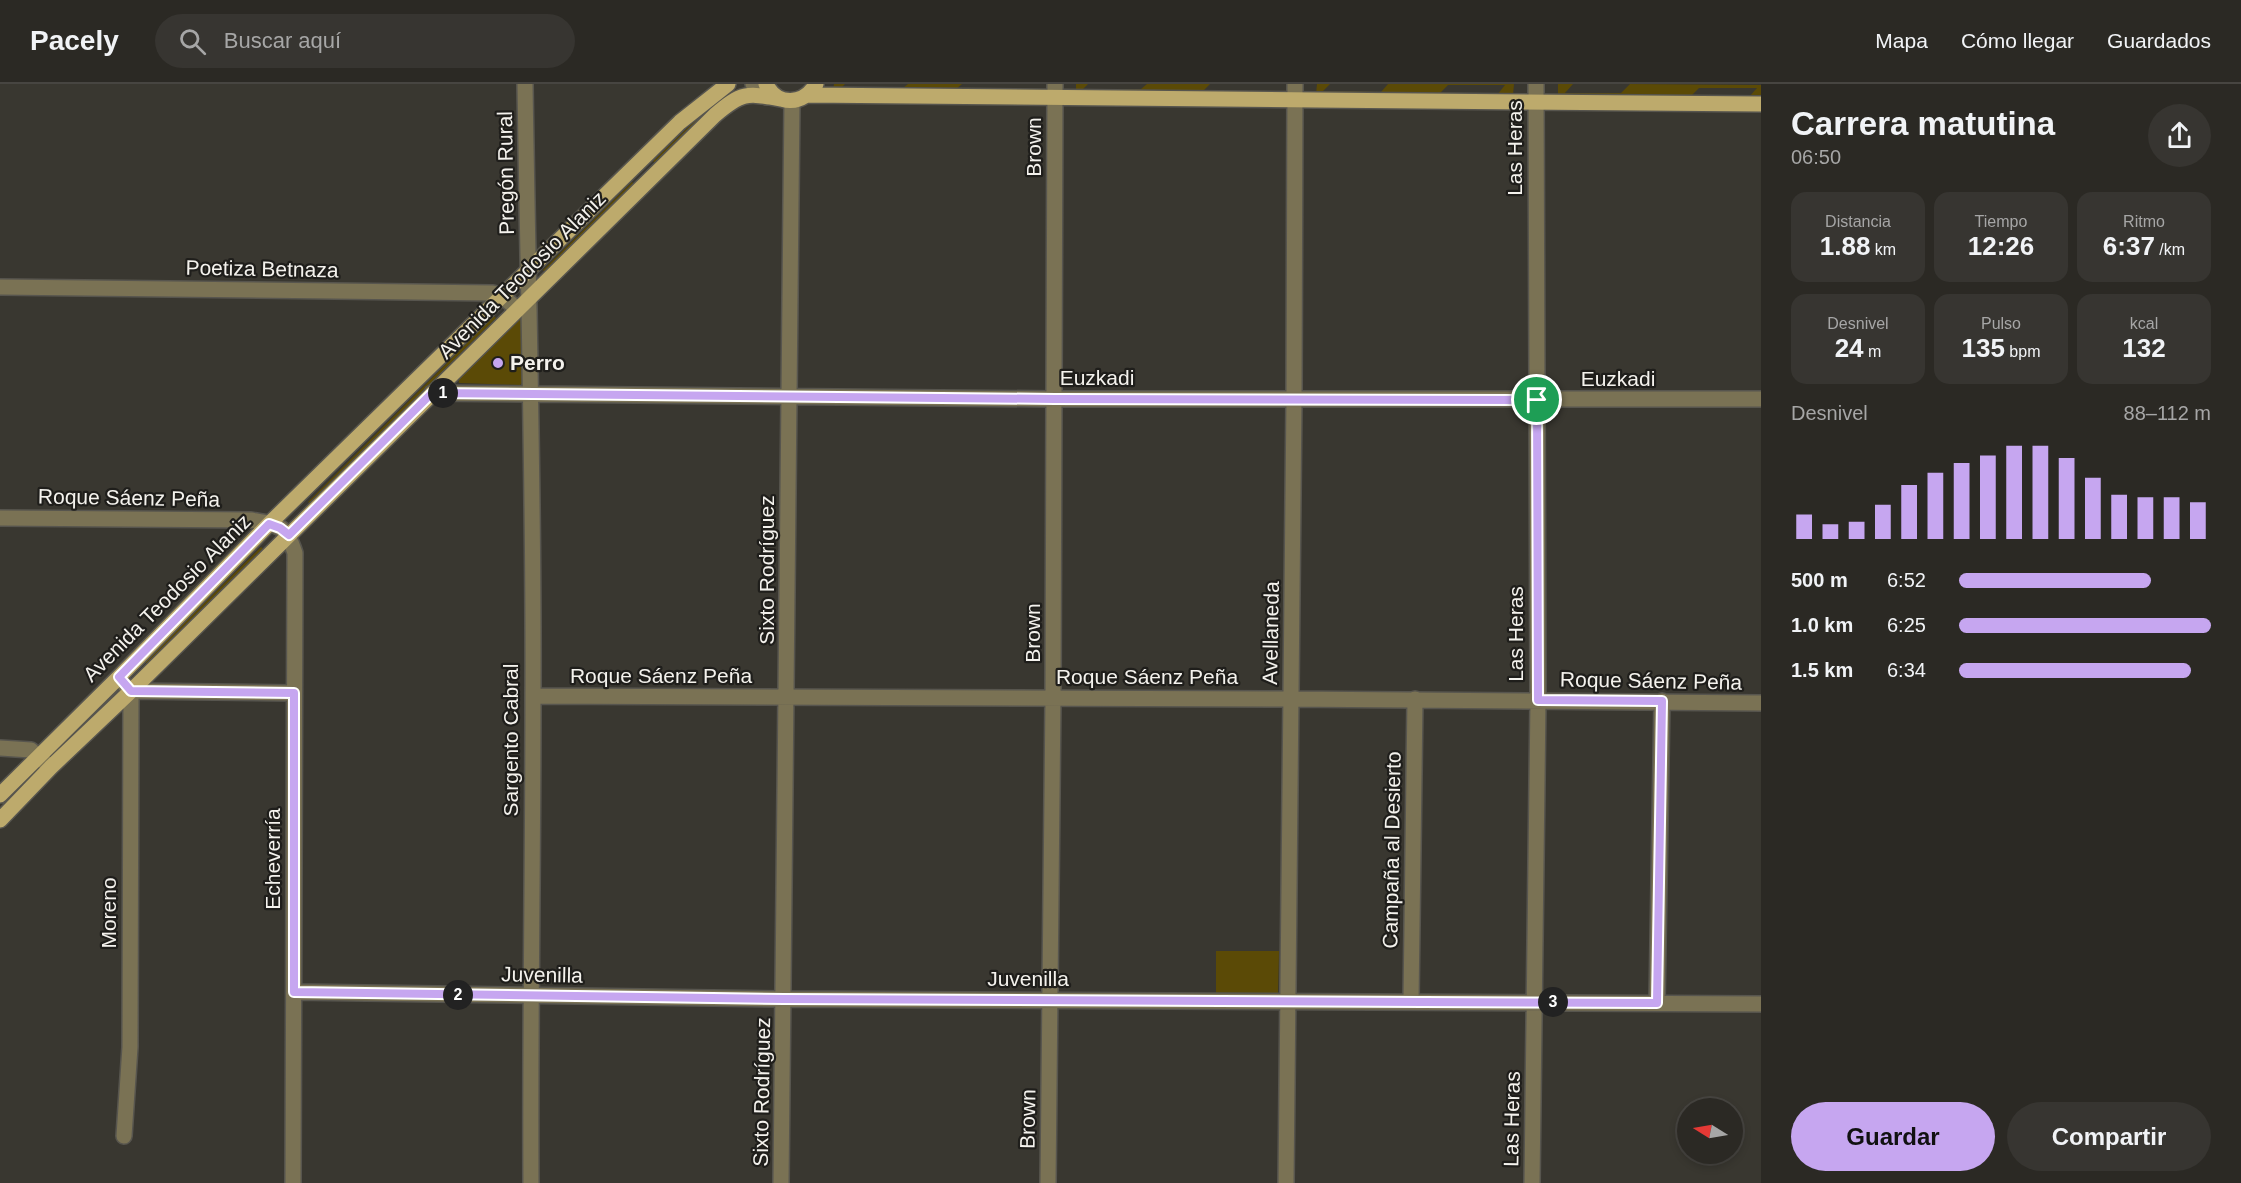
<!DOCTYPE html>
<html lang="es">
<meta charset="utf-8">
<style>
:root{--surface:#2b2924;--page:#373531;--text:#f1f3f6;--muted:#a6a6a6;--line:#474541;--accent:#c6a6f0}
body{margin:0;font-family:Helvetica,sans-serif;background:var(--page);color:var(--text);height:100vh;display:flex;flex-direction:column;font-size:22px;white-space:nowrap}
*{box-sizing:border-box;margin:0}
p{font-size:20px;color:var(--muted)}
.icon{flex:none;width:33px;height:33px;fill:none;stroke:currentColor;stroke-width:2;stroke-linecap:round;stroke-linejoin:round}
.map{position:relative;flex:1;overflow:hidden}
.panel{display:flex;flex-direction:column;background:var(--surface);width:480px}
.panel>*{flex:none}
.needle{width:39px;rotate:281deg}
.buttons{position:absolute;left:1677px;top:1014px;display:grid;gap:12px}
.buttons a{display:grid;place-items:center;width:66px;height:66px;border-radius:50%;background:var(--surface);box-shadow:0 3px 9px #0003,0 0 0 2px var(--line);font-size:30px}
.pin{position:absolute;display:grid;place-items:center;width:51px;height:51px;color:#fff;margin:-26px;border:3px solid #fff;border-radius:50%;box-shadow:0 2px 6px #0007}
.km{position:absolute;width:30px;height:30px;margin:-15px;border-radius:50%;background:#222;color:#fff;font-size:16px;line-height:30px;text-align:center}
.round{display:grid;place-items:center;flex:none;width:63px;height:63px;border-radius:32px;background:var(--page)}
.summary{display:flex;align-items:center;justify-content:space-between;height:102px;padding:0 30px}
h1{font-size:33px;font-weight:600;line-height:45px}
.figures{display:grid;grid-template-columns:repeat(3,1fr);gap:9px;height:102px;padding:6px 30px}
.figures div{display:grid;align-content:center;border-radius:15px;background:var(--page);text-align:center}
.figures b{font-size:26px;font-weight:600}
.figures small{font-size:16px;font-weight:400}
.figures p{font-size:16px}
.chart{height:168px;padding:12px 30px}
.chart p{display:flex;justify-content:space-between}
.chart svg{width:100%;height:108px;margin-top:6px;stroke:var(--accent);stroke-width:6}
.cta{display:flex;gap:12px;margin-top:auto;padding:12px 30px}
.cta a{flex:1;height:69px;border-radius:36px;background:var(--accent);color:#111;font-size:24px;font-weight:600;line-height:69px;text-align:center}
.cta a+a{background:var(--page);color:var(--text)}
ul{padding:0 30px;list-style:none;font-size:20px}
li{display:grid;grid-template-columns:96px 72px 1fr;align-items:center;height:45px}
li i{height:15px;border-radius:8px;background:var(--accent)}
header{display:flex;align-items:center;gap:36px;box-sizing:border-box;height:84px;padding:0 30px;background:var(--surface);border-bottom:2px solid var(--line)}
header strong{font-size:28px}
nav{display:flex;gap:33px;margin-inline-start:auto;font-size:21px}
.search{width:420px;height:54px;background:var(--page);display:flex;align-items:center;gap:15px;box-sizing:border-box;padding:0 21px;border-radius:33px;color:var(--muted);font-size:22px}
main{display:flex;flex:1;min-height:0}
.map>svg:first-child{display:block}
.green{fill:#5b4a06}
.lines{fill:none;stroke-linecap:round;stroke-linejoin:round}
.minor-casing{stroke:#57554e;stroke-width:18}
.major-casing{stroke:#57554e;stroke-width:18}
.minor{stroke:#7a7254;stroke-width:15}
.major{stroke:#bdaa6c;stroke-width:15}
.route-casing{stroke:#fff;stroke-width:12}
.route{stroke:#c6a6f0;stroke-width:8}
.poi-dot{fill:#c6a6f0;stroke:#1f1e1b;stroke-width:2}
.labels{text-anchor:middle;stroke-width:4.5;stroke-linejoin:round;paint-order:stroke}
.street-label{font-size:21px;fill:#f4f2ed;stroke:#1f1e1b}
.poi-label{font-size:21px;font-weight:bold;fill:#f4f2ed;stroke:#1f1e1b;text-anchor:start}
</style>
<header>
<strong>Pacely</strong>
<div class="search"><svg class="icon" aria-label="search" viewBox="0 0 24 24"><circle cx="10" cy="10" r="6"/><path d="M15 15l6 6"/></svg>Buscar aquí</div>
<nav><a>Mapa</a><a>Cómo llegar</a><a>Guardados</a></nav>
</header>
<main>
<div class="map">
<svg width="1761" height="1099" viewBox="0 0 1761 1099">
<rect width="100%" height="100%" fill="#393730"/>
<!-- green -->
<path class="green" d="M834,0H845L842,3L903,4L908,0H962L954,7L833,6Z
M1076,0H1088L1083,5H1141L1147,0H1210L1201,9L1076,8Z
M1317,0H1330L1323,7L1381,8L1388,0H1514L1513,11H1497L1505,1H1448L1438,11L1316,10Z
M1558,0H1573L1565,9H1621L1630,0L1761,1V13H1749L1757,4H1699L1690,13L1558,12Z
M702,30L704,32L655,79L653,77Z
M632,98L634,100L545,188L543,186Z
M494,232L496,234L310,420L308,418Z
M518,232L525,238V296L520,301L459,299L458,291Z
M261,463L263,465L147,580L145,578Z
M1216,867H1279L1278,910L1216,909Z"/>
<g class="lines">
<defs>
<path id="minor" d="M525,0C528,204 534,409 533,613C533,775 530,937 531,1099
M753,0L767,13
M0,203L493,209L502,212L517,225
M432,309L1055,315H1761
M0,434L251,436C279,441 286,441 295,469L293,1099
M125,601L131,607L294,609
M533,612L1291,615L1761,619
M0,664L31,666L48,681
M294,908L785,915L1761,920
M1411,917L1415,615
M1657,919L1662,617
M124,1052L130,963L131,607
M781,1099L792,17
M1048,1099L1053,614L1055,0
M1286,1099L1294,315L1295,0
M1532,1099L1538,616L1536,0"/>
<path id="major" d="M766,0C777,23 804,21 816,0
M807,11C1125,17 1443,15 1761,20
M0,711L119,593L269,440L502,212L680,38L728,0
M0,736L51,683L131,607L715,31C742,8 746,9 781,15"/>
</defs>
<!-- minor casing -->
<use href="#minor" class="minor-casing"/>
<!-- major casing -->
<use href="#major" class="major-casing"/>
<!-- minor -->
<use href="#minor" class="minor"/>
<!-- major -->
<use href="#major" class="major"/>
</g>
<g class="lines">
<defs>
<path id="route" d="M432,309L1055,315L1537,316L1538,616L1662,617L1657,919L784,915L294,908V609L131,607L119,593L269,440L280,444L289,451Z"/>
</defs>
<!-- route casing -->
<use href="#route" class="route-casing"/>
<!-- route -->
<use href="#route" class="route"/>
</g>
<!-- markers -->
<circle class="poi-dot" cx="498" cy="279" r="6"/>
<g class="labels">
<!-- street labels -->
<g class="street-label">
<text transform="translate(1034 63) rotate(-90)" y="7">Brown</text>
<text transform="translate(1515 64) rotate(-90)" y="7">Las Heras</text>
<text transform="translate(506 89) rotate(-91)" y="7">Pregón Rural</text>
<text transform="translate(262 185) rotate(1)" y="7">Poetiza Betnaza</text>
<text transform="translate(522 191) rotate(-45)" y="7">Avenida Teodosio Alaniz</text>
<text x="1097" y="301">Euzkadi</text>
<text x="1618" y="302">Euzkadi</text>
<text transform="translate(129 414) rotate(1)" y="7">Roque Sáenz Peña</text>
<text transform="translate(767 486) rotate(-90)" y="7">Sixto Rodríguez</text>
<text transform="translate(167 514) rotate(-45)" y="7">Avenida Teodosio Alaniz</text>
<text transform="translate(1033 549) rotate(-90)" y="7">Brown</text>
<text transform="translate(1271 549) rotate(-89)" y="7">Avellaneda</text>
<text transform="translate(1516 550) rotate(-90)" y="7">Las Heras</text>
<text x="661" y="599">Roque Sáenz Peña</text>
<text x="1147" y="600">Roque Sáenz Peña</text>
<text transform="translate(1651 597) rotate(1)" y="7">Roque Sáenz Peña</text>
<text transform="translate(511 656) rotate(-90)" y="7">Sargento Cabral</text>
<text transform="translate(1392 766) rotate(-89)" y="7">Campaña al Desierto</text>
<text transform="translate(273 775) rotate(-90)" y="7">Echeverría</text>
<text transform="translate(109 829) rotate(-90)" y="7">Moreno</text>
<text transform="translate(542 891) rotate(1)" y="7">Juvenilla</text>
<text x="1028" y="902">Juvenilla</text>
<text transform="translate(762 1008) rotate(-89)" y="7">Sixto Rodríguez</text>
<text transform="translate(1028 1035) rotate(-89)" y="7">Brown</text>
<text transform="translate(1512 1035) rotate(-89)" y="7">Las Heras</text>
</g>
<!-- poi labels -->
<g class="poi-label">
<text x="510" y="286">Perro</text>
</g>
</g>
</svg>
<div class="buttons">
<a><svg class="needle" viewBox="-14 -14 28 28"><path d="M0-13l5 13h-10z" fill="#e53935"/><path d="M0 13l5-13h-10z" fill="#a6a6a6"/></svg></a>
</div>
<div class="pin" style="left:1537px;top:316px;background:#1e9e55"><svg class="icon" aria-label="arrive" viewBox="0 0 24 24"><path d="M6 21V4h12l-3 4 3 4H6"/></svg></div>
<b class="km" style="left:443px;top:309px">1</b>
<b class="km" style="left:458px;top:911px">2</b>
<b class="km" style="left:1553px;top:918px">3</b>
</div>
<section class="panel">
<div class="summary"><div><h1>Carrera matutina</h1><p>06:50</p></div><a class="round"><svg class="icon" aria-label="share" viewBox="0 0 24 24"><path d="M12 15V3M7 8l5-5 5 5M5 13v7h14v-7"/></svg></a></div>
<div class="figures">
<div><p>Distancia</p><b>1.88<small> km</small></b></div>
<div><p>Tiempo</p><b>12:26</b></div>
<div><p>Ritmo</p><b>6:37<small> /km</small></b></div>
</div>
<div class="figures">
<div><p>Desnivel</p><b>24<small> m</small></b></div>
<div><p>Pulso</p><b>135<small> bpm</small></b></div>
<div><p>kcal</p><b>132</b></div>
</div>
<div class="chart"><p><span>Desnivel</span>88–112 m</p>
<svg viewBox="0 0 160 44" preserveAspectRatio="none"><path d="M5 44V34M15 44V38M25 44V37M35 44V30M45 44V22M55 44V17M65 44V13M75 44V10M85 44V6M95 44V6M105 44V11M115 44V19M125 44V26M135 44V27M145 44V27M155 44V29"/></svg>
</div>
<ul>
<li><b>500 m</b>6:52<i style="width:76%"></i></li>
<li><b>1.0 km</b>6:25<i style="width:100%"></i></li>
<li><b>1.5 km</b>6:34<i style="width:92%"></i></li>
</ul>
<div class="cta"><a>Guardar</a><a>Compartir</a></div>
</section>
</main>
